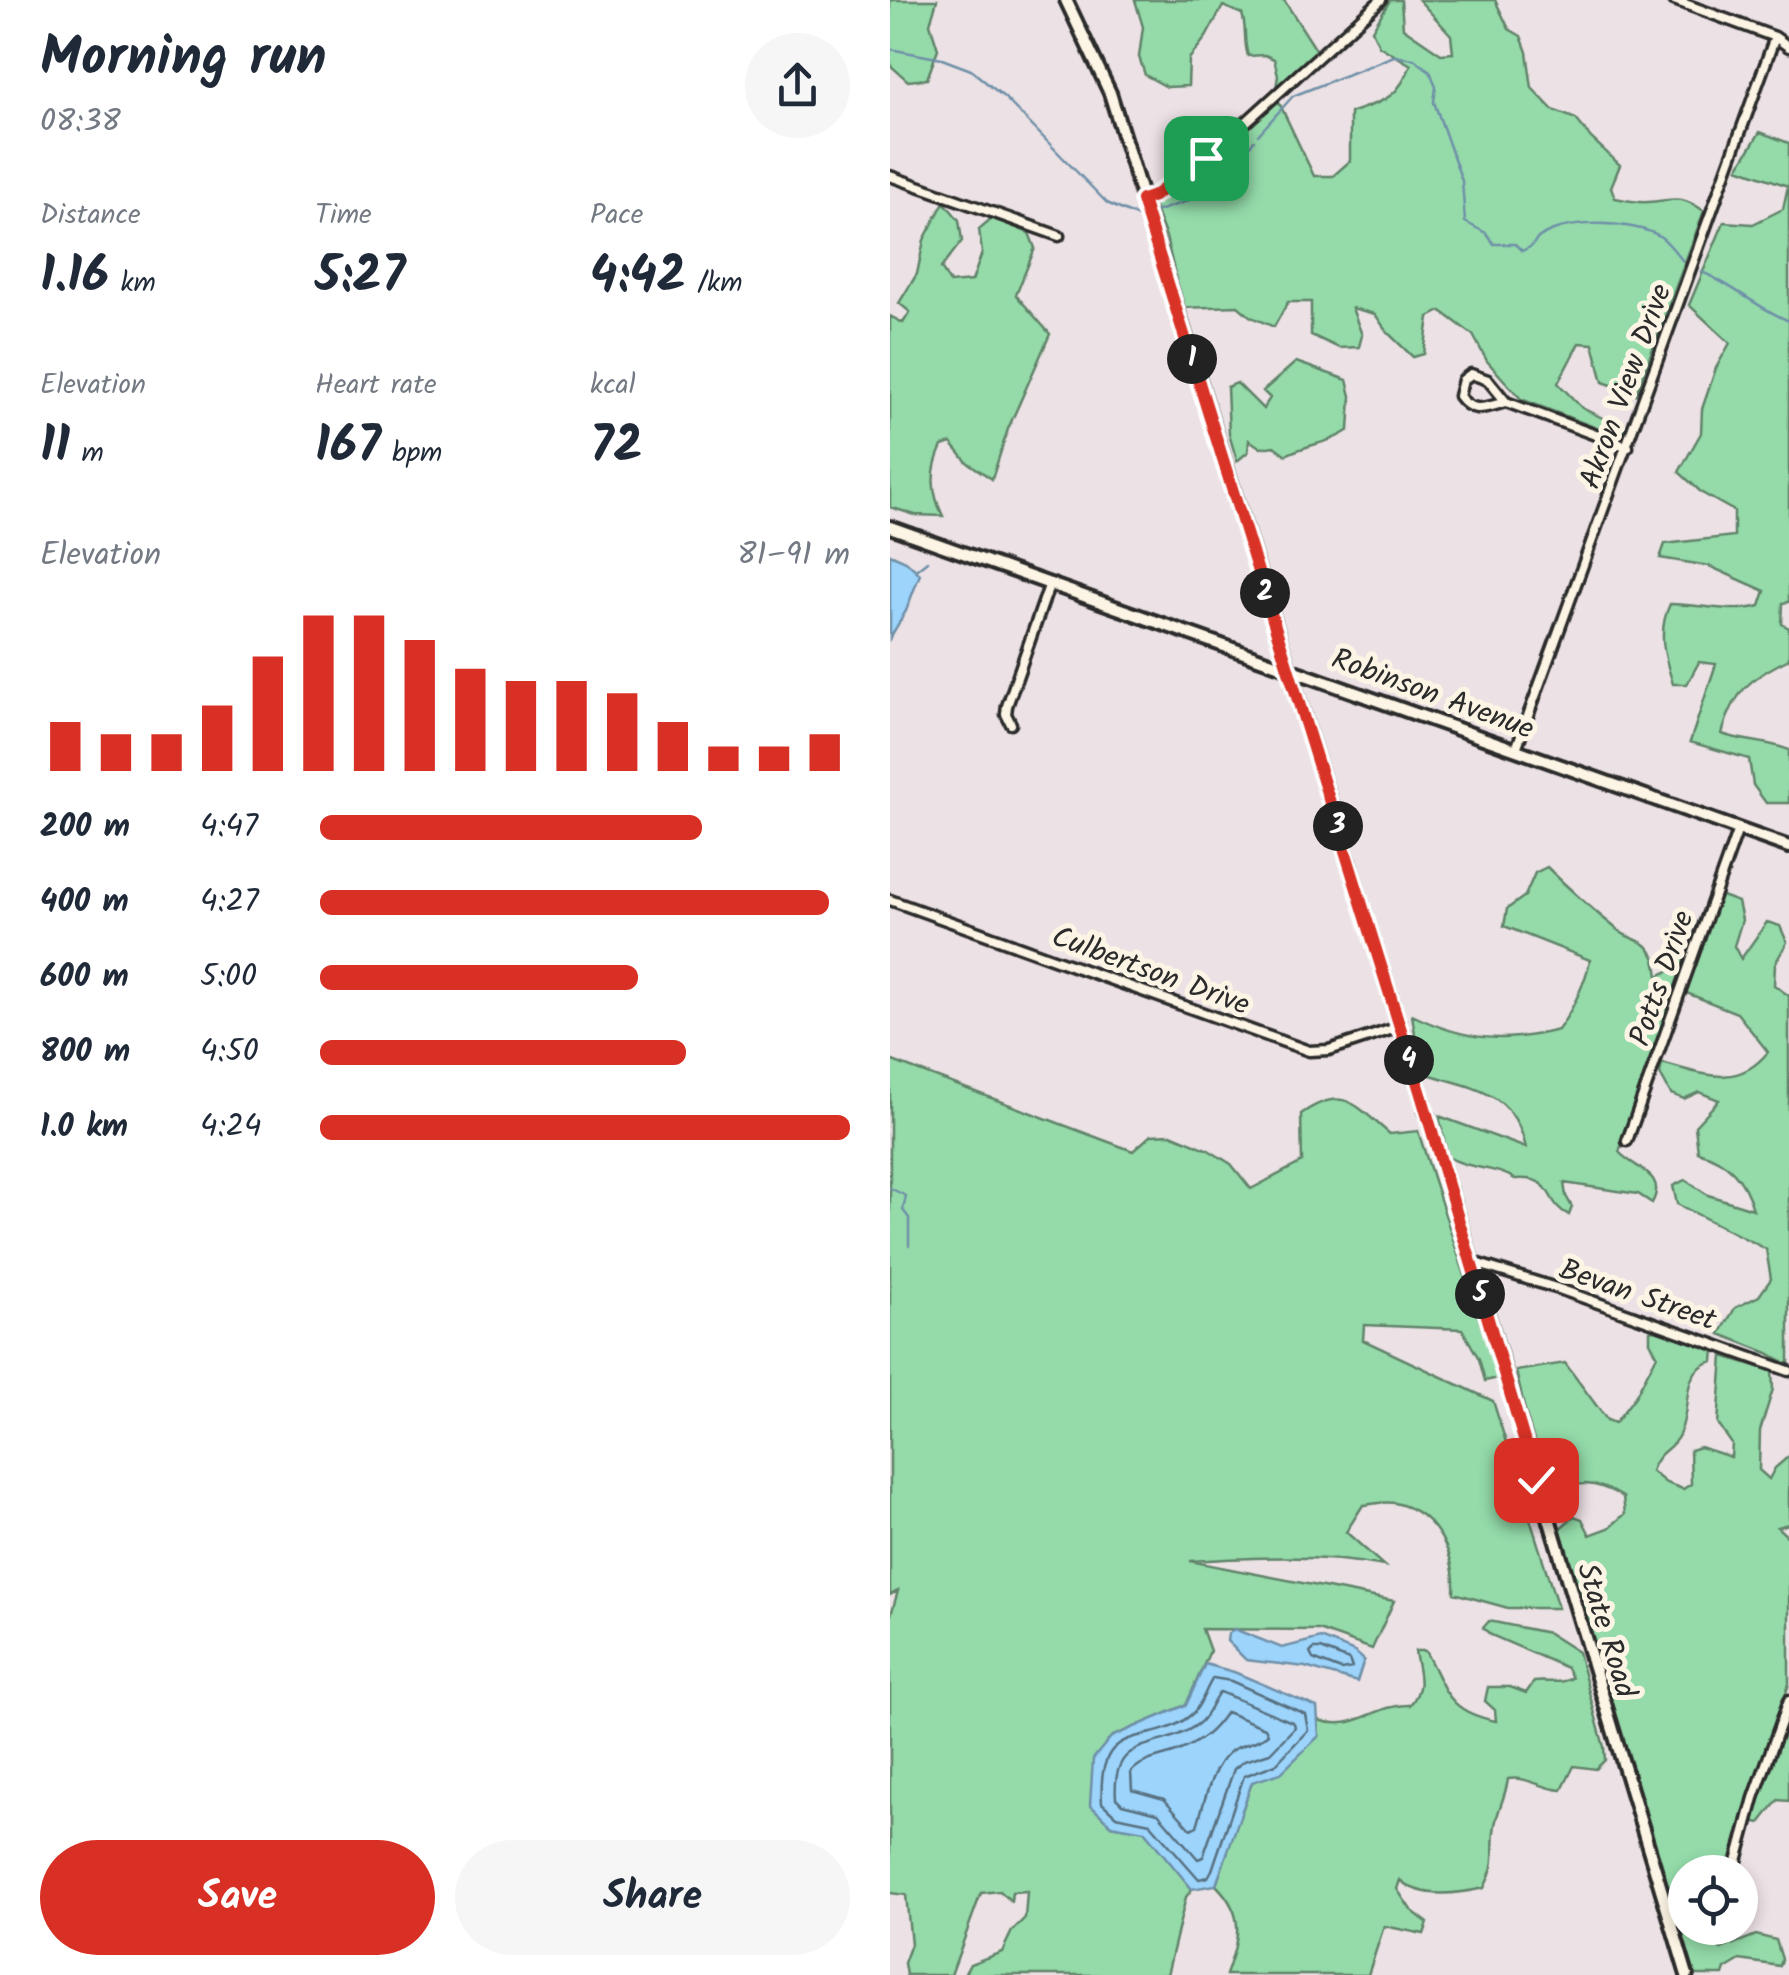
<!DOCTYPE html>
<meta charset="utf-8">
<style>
:root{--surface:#fff;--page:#f6f6f7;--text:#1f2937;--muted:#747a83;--accent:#d93025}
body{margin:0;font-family:Kalam,sans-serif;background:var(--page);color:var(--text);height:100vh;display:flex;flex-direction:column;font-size:38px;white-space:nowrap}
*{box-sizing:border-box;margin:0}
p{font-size:32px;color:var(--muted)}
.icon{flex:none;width:55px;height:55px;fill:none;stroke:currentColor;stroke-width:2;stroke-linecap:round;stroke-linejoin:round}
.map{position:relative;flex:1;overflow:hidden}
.drawer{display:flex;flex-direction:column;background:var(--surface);width:890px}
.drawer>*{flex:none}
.fabs{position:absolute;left:778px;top:1855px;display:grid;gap:20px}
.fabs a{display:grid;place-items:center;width:90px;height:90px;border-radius:50%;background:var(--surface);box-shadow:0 5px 15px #0003;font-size:50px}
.pin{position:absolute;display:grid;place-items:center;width:85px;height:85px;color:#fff;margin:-42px;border-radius:20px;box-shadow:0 5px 15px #0006}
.km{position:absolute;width:50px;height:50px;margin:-25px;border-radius:50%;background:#222;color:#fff;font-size:28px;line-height:50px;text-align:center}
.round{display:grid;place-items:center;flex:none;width:105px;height:105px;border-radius:52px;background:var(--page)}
.head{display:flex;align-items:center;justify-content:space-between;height:170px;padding:0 40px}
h1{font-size:55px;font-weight:600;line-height:75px}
.stats{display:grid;grid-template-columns:repeat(3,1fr);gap:15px;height:170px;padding:10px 40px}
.stats div{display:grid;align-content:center}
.stats b{font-size:50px;font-weight:600}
.stats small{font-size:28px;font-weight:400}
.stats p{font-size:28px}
.chart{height:280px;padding:20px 40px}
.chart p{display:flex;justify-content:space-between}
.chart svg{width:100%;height:180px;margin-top:10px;stroke:var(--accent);stroke-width:6}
.button{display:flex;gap:20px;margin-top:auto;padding:20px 40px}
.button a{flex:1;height:115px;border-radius:60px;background:var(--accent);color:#fff;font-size:40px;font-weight:600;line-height:115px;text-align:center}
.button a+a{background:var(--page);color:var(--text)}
ul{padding:0 40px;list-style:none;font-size:32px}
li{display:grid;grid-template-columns:160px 120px 1fr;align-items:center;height:75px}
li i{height:25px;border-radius:12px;background:var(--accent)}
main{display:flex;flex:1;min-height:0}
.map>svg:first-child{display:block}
.green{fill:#94dba9;stroke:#60836a;stroke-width:2.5}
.water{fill:#9cd4fc;stroke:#6f90a8;stroke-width:2.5}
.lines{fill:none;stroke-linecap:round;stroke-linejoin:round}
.shore{stroke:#586f7f;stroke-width:2.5}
.stream{stroke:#6f90a8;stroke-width:2.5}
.street-casing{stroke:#2b2b2b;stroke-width:15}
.secondary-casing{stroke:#2b2b2b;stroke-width:18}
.street{stroke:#fcf5e5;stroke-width:8}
.secondary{stroke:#fcf5e5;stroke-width:10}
.route-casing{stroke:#fff;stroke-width:20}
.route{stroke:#d93025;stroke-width:12}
.labels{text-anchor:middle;stroke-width:10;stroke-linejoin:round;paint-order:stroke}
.street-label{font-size:30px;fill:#2b2b2b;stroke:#fcf5e5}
</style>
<main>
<section class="drawer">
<div class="head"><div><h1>Morning run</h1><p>08:38</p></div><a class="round"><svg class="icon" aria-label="share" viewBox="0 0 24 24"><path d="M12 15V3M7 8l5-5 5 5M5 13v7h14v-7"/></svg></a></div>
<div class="stats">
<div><p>Distance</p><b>1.16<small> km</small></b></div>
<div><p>Time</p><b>5:27</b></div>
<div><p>Pace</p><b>4:42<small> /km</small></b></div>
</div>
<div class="stats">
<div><p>Elevation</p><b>11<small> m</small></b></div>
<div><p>Heart rate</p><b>167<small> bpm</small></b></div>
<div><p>kcal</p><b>72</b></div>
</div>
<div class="chart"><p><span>Elevation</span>81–91 m</p>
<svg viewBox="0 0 160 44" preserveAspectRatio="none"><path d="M5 44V32M15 44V35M25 44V35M35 44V28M45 44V16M55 44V6M65 44V6M75 44V12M85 44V19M95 44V22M105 44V22M115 44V25M125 44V32M135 44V38M145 44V38M155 44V35"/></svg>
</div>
<ul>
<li><b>200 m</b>4:47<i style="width:72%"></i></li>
<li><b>400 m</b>4:27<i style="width:96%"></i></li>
<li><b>600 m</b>5:00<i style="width:60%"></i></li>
<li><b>800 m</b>4:50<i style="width:69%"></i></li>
<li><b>1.0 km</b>4:24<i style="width:100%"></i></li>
</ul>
<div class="button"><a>Save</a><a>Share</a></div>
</section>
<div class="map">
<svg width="899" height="1975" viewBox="0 0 899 1975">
<rect width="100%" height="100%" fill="#ece1e4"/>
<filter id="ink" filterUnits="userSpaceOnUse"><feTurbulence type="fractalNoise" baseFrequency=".01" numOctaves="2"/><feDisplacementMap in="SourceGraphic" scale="20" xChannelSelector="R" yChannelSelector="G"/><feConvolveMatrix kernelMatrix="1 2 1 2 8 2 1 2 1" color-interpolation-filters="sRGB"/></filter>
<g filter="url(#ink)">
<!-- green -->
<path class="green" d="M0,0H47L40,24L48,49L37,79L18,81L0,65Z
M245,0H394L430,56L386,96L424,176H443L460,161V113C494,100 506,101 521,65L489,46L482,30L500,0H511L513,28L551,54L563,53L561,35L529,0H605L619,29L631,36L637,52L642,88L663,110L686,119L701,138L730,165L721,187L725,198C735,200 747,203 758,202C785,200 790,194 814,211L746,394L713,382L703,344L689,343L668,383L692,408L735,429L730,437L631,399L597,361L583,335L551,311L539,317L534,354L523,357L497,332L485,314L462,308L472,335L469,347L449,348L421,335V302H398L384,327L361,317L348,306L293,308L276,237L260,197L385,96L388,75L384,59L375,55L358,56C353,41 357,28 352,14L333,6L316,37L299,59L298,86L277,87L255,75L249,57L253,27Z
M870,132L899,143V602L893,603L892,624L899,628V659C860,678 844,691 832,734C854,742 877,741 899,750V803H876L863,785L859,759L800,742L826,664L809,662L797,684H783C774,655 767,631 780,604C810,604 841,614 870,606L875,591L819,566L770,558L775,544L844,536V511L812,493L789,472L811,433L812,409L826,368L840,343L799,305L834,222L863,224L893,209L898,186L848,168Z
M54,202L69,220L72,241L51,268L60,283L82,281L92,253L89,229L102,218L139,233L145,248L126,295L160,334L118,429L102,479L77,462L61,443L52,446C40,471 41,492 53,516L25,515L0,507V316L13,323L20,312L9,303L27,274L34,240Z
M406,362L457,380L461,396L459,430C439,444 417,444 396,455L384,446L371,448L359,440L358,452L347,461L339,434L337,387L347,383L373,409L380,398L373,391Z
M657,867C680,890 704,911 729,931C737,938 749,939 757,946C766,955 766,964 768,976L779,971L802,947L729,1152C744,1169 778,1174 762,1203L748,1194L674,1183L676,1196L682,1207L679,1215C653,1203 666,1175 625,1179C605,1166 580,1170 558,1157L549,1116L636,1148C623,1089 583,1089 531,1072L522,1015C573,1040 613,1044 668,1030C681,1013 696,981 700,960L614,926L617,909L635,896L645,873Z
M829,895L848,902L852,920L844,946L851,959L877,922L890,926L897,942L885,964L884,985L899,996V1365L878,1353L830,1334L845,1308L869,1296L881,1279L876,1249L787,1204L783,1186L795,1180L818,1195L863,1209C854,1179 839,1161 808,1152L805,1126L829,1100L809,1092L794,1099L781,1094L770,1074L772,1063C813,1074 847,1090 878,1052L847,1013L794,992Z
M0,1060L243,1151L261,1135L281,1134L317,1149L341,1164L361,1189L412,1162L411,1114C454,1084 465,1105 500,1134L528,1131L608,1378L595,1381L589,1359L572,1329L474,1325L473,1340L603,1401L668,1608H618L564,1593C566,1554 546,1512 505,1503C495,1501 483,1504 473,1505L456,1532L494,1566C429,1554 366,1557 300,1561L504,1601L482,1649L429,1630L312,1629L320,1651L296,1705L221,1737L204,1759L201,1805L221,1825L254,1830L302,1889L296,1897L277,1975H74L80,1964L112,1952L122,1931L135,1918L137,1891L122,1892L121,1901L110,1891L91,1893L61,1975H16L14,1963L21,1944L16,1895L0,1893V1618L8,1591L0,1595Z
M768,1329L824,1349L823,1361C788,1371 803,1407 789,1435C781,1451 768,1450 761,1471L776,1483L793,1489L801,1484L800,1450L810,1447L841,1457L842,1444L828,1424L833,1356L882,1371L883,1389L870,1431L869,1470L879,1479L885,1468L899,1456V1524L887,1527L899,1538V1684L852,1818L846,1854L839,1872H795V1903L790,1905L779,1892L667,1531L684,1516L692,1519L700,1535L719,1528L735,1514L733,1497C703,1479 684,1481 654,1496L626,1371L675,1363L717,1420L725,1423L746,1395L767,1355L760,1342V1331Z
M599,1621L658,1633L688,1652L714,1747L715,1760L706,1769L684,1766L672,1790C652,1789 638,1776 618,1779C616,1795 608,1809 605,1825C600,1853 609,1858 594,1888C568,1894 530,1899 510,1880L507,1889L521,1910L538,1923L534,1934L494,1926L478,1975H336C349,1938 356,1915 326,1885L362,1782L429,1736L428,1720C466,1733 484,1704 520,1705C536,1686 528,1673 525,1651H535C557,1691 556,1711 606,1721L605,1710L595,1701L598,1687H620L636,1693L644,1682C658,1680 669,1685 682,1678L677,1668L601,1635L593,1628Z
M896,1728L899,1729V1801L888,1800L870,1823L862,1821L865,1802Z
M795,1920V1928H817L823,1943L831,1949L866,1935L886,1940L892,1959L890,1966L850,1960L835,1969L833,1975H802L788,1922Z"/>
<!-- water -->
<path class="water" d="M0,554L16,561L30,574L16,611L0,638Z
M344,1629L392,1648L431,1638L465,1652L474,1660L467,1682L415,1667L356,1660L337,1641L338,1634Z
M315,1664L344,1672L427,1707L429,1736L391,1773L362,1782L326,1885L302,1889L254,1831L221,1825L200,1805L203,1759L221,1737L296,1705Z"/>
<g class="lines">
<!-- shore -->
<path class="shore" d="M424,1649H431L459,1660L462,1668L451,1670L423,1659L420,1653Z
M323,1678L341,1681L415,1714L418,1730L386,1764L354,1776L322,1870L318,1877L309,1879L260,1823L226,1816L212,1803C206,1713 263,1751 303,1713C312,1704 316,1688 323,1678Z
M330,1692L402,1722L405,1727L380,1753L354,1761L344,1769L313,1857L308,1859L268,1813L232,1804L226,1798C221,1732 269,1753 308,1724C319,1716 322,1701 330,1692Z
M336,1712L375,1728L378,1734C367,1744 352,1743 341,1751C321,1766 314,1804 307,1826L301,1829L274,1799L242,1790L241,1772C253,1759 270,1758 286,1752C309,1743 323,1732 336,1712Z"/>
<!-- stream -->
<path class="stream" d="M0,49L52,59L81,70L115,98L217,203L248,217
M368,135L403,96L504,56L524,59L540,71L546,87L544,102L572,181L575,222L596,233L604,244H625L632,251L642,246C657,216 745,220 771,237C779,243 787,254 793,261
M265,212L298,201L357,150L364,140
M812,272C844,286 866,307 899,321
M695,437L710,443
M713,495L729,455
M704,522L710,504
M27,569L37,561
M675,599L701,531
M646,678L672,608
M623,733L641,693
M0,1188L16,1196L13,1210L19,1218V1245"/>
<defs>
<path id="street" d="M784,0L885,37L899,47
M0,176L169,236
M252,200L265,195L322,153L491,0
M616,402C597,407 582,415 569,396L573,380L581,374L598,380L616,402L738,447
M121,724L116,714L117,706L160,583
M626,749L885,37
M0,900L419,1051L439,1050L509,1027
M737,1141L848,829
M582,1262L666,1288L899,1371
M844,1872L864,1798L899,1700
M780,1920L795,1914"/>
<path id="secondary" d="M176,0L220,93L530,1091L797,1975
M0,527L899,847"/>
</defs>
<!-- street casing -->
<use href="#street" class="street-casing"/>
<!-- secondary casing -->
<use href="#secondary" class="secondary-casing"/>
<!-- street -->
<use href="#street" class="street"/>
<!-- secondary -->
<use href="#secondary" class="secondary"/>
</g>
</g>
<g class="lines" filter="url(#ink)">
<defs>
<path id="route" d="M316,158L264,196L252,200L530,1091L646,1480"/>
</defs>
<!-- route casing -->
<use href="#route" class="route-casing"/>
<!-- route -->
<use href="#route" class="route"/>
</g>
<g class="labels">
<!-- street labels -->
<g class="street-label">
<text transform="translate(735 386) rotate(-70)" y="10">Akron View Drive</text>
<text transform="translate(543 693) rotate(20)" y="10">Robinson Avenue</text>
<text transform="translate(261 970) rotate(20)" y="10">Culbertson Drive</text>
<text transform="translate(771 978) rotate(-71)" y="10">Potts Drive</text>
<text transform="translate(748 1294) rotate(19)" y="10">Bevan Street</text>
<text transform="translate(717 1630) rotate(73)" y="10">State Road</text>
</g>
</g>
</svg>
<div class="fabs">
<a><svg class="icon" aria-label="locate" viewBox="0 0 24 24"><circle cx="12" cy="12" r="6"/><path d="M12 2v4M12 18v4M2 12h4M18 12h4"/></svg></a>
</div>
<div class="pin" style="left:316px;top:158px;background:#1e9e55"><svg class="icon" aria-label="arrive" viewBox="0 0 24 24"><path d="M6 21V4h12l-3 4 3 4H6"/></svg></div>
<div class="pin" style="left:646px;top:1480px;background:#d93025"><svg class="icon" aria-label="check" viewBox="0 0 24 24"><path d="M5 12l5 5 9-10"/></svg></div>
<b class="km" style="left:302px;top:359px">1</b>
<b class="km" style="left:375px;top:593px">2</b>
<b class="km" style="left:448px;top:826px">3</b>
<b class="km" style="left:519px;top:1060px">4</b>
<b class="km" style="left:590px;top:1294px">5</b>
</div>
</main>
